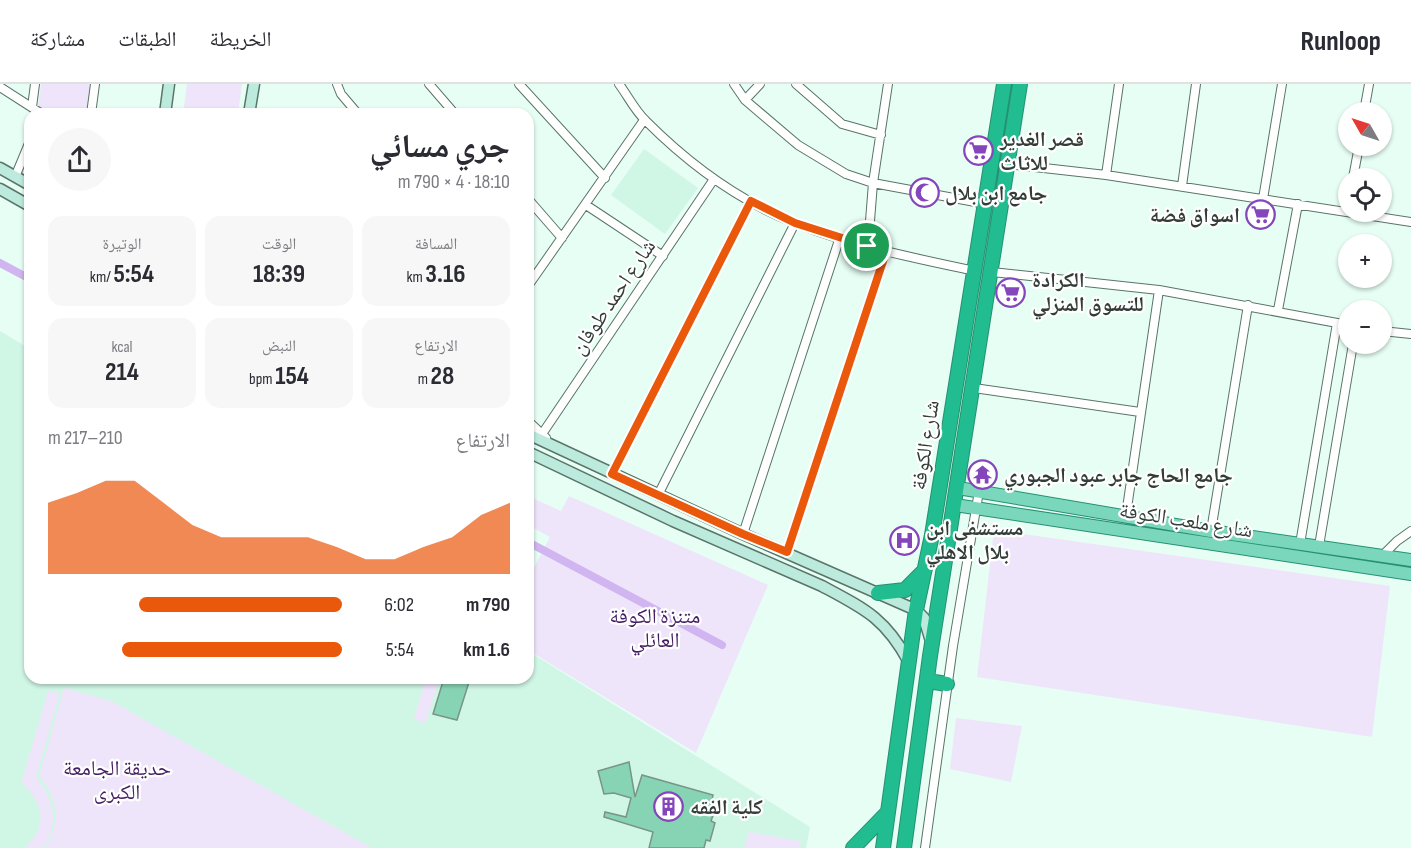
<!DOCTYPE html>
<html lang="ar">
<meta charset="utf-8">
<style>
:root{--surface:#fff;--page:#f7f7f7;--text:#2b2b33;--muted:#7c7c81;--line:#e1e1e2;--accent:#ea580c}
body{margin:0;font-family:"Sofia Sans Condensed","Noto Naskh Arabic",sans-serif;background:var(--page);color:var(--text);direction:rtl;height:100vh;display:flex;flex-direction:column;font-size:22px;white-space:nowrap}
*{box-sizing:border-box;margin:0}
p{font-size:20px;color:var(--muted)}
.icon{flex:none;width:33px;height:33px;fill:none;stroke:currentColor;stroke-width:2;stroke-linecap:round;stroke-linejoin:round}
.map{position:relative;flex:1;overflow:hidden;direction:ltr}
.drawer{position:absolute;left:24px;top:24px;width:510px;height:576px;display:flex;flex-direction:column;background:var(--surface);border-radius:18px;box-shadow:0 2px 4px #0004;direction:rtl}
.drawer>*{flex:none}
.needle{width:39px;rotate:309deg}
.controls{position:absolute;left:1338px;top:18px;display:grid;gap:12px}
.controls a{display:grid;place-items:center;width:54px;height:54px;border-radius:50%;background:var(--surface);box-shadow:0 2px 4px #0004;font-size:30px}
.pin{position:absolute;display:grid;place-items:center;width:51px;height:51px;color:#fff;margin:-26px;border:3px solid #fff;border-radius:50%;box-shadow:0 2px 6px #0007}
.round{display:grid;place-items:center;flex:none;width:63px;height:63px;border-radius:32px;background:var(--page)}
.head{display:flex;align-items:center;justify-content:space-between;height:102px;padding:0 24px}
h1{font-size:33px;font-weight:700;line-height:45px}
.stats{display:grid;grid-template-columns:repeat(3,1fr);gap:9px;height:102px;padding:6px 24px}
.stats div{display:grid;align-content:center;border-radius:15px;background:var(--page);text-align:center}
.stats b{font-size:26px;font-weight:700}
.stats small{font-size:16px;font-weight:400}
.stats p{font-size:16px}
.chart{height:168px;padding:12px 24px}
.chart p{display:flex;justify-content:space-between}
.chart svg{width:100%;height:108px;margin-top:6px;fill:var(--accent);opacity:.7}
ul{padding:0 24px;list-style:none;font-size:20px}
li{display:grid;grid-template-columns:96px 72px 1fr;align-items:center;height:45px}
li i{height:15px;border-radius:8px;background:var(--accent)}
header{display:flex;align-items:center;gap:36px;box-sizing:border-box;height:84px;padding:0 30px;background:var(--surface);border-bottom:2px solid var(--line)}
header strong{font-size:28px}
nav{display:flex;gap:33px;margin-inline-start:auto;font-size:21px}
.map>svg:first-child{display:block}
.built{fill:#d0f6e6}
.green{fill:#efe5fa}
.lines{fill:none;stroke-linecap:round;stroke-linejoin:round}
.canal{stroke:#d1b5f1;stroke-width:8}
.building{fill:#87d4b5;stroke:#799489;stroke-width:1.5}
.street-casing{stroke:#5a7469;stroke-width:10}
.secondary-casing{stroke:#5a7469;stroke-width:13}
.primary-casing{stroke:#279071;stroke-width:14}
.highway-casing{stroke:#279071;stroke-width:16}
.street{stroke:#fff;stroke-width:8}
.secondary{stroke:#bcebdd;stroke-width:10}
.primary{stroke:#7ad7bc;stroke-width:12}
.highway{stroke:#21bc8f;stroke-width:14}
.route-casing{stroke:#fff;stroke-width:12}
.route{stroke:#ea580c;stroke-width:8}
.labels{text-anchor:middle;stroke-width:4.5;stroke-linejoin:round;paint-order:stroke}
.poi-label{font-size:21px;font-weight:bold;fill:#323d38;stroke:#fff;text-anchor:start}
.street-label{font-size:21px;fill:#323d38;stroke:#fff}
.park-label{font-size:21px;fill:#431d62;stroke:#fff}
</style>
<header>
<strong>Runloop</strong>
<nav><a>الخريطة</a><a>الطبقات</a><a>مشاركة</a></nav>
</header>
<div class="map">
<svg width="1411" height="764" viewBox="0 0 1411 764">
<rect width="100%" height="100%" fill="#e6fef4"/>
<!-- built -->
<path class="built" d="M644,65L698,104L665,150L611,111Z
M0,247L30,265V594H528V567L810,743L806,764H0Z"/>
<!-- green -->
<path class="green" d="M41,0H92L87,30H53L38,22Z
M187,0H242L238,30H183Z
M528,412L561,427L569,412L768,501L696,669L528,566V495L550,453L528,441Z
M994,446L1390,502L1372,653L977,593Z
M426,594H439L426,638L423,639L414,635Z
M64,604L111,617L372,764H45C61,741 58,712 39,692Z
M48,607L60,609L36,693C54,714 60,741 43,764H25C48,741 44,720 22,699L23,693Z
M956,634L1022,642L1011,698L950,685Z
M749,748L801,757L800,764H744Z"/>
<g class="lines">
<!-- canal -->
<path class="canal" d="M0,179L30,195
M528,458L722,561"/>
</g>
<!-- building -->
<path class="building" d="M444,594H455L469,598L457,636L433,630Z
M629,678L635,713L642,691L713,711L710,724L714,729L711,737L715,739L710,757L706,756L704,764H649L653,748L604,733L605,728L626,733L631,714L614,709L604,710L598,687Z"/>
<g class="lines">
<defs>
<path id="street" d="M337,0L341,10L358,30
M429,0L455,30
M519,0L605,94
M619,0C628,12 635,27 646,37C688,79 739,117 795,139C853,162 914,174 975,187
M734,0L745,16L798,61L846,90L873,99L986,120
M796,0L842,40L881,51
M0,3L42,30
M745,16L760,0
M32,23L35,0
M1364,28L1369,0
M91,30L95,0
M1008,80L1106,91L1411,138
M1106,91L1119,0
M15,93L30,57
M1353,94L1359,62
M1182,102L1196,0
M528,115L562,154
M1263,115L1282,0
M586,121L663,172
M868,162L873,99L888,0
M992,188L1159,206L1348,241
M528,202L644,36
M1278,226L1298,120
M1382,247L1411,250
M974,304L1140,328
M528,337L546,354
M542,350L714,95
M612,390L751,117
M658,411L795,139
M1126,431L1159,206
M1211,447L1248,221
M743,450L840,153
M1300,460L1337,239
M1319,462L1353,260
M787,468L886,168
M1383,471L1397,457L1411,447
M925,764L953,562L979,407"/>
<path id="secondary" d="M165,30L169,0
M249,30L254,0
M0,84L30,101
M0,105L30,122
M528,350L743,450L916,526L924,534L930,554
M528,368L673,437L822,502C865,525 885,534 909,578"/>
<path id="primary" d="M958,404L1211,447L1411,476
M955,421L1411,490"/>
<path id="highway" d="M878,509L905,506L922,489
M928,597L947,600
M853,764L888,728
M883,764L916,526L932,451L1004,0
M904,764L930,572L1020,0"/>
</defs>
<!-- street casing -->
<use href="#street" class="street-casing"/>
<!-- secondary casing -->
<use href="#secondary" class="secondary-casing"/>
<!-- primary casing -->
<use href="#primary" class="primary-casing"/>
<!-- highway casing -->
<use href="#highway" class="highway-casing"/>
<!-- street -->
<use href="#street" class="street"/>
<!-- secondary -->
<use href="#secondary" class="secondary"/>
<!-- primary -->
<use href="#primary" class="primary"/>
<!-- highway -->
<use href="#highway" class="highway"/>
</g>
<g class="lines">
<defs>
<path id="route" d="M751,117L795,139L886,168L787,468L743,450L612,390Z"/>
</defs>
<!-- route casing -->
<use href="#route" class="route-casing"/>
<!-- route -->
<use href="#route" class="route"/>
</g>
<!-- icons -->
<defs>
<symbol id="supermarket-ring" viewBox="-11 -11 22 22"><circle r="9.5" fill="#fff" stroke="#8646bb" stroke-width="1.5"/><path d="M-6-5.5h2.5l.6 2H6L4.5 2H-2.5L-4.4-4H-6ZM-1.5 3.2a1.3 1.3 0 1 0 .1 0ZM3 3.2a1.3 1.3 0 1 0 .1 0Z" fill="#8646bb"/></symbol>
<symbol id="mosque-ring" viewBox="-11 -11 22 22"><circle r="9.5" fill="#fff" stroke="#8646bb" stroke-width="1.5"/><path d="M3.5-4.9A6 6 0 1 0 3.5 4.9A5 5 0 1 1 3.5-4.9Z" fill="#8646bb"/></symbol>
<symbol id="temple-ring" viewBox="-11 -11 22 22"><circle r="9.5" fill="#fff" stroke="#8646bb" stroke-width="1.5"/><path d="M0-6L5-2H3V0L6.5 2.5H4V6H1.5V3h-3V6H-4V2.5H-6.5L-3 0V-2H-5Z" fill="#8646bb"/></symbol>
<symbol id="hospital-ring" viewBox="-11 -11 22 22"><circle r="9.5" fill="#fff" stroke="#8646bb" stroke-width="1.5"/><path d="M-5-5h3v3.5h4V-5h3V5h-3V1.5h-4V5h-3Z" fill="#8646bb"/></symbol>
<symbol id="building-ring" viewBox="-11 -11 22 22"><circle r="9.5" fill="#fff" stroke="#8646bb" stroke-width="1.5"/><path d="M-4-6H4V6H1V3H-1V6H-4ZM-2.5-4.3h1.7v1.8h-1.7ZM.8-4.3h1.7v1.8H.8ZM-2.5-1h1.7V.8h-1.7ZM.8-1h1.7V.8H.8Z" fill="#8646bb"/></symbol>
</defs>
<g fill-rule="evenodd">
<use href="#supermarket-ring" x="962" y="50" width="33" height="33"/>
<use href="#mosque-ring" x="908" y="92" width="33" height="33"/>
<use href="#supermarket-ring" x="1244" y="114" width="33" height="33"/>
<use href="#supermarket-ring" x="994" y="192" width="33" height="33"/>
<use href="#temple-ring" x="966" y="374" width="33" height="33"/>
<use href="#hospital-ring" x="888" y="440" width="33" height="33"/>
<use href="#building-ring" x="652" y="706" width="33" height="33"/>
</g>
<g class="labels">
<!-- poi labels -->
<g class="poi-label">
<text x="1000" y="62">قصر الغدير<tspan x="1000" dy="24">للاثاث</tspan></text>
<text x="945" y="116">جامع ابن بلال</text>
<text x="1240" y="138" text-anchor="end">اسواق فضة</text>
<text x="1032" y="203">الكرادة<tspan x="1032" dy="24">للتسوق المنزلي</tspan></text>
<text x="1004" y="398">جامع الحاج جابر عبود الجبوري</text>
<text x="926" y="451">مستشفى ابن<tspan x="926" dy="24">بلال الاهلي</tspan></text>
<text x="690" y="730">كلية الفقه</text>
</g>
<!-- street labels -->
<g class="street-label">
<text transform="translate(613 213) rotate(-56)" y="7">شارع احمد طوفان</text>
<text transform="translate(925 361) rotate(-81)" y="7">شارع الكوفة</text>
<text transform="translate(1186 436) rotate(9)" y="7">شارع ملعب الكوفة</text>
</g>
<!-- park labels -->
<g class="park-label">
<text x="655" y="539">متنزة الكوفة<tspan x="655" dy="24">العائلي</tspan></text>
<text x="117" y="691">حديقة الجامعة<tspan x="117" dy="24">الكبرى</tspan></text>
</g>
</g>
</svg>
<div class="controls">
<a><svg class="needle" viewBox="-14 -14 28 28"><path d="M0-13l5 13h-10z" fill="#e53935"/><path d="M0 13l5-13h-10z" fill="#7c7c81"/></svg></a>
<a><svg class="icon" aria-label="locate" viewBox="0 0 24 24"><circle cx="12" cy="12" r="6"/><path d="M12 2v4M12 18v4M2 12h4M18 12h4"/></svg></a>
<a>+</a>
<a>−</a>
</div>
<div class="pin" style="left:867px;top:162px;background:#1e9e55"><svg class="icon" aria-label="arrive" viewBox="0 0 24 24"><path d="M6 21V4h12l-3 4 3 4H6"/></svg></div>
<section class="drawer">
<div class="head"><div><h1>جري مسائي</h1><p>18:10 · 4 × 790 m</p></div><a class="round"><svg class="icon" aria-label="share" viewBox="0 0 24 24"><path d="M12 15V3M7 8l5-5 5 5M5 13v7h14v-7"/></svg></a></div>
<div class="stats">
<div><p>المسافة</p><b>3.16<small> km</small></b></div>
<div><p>الوقت</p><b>18:39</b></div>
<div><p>الوتيرة</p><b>5:54<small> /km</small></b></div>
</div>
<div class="stats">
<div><p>الارتفاع</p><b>28<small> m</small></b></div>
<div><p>النبض</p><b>154<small> bpm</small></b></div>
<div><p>kcal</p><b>214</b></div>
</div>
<div class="chart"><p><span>الارتفاع</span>210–217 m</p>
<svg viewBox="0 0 160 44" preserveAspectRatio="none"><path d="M0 44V15L10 11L20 6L30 6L40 15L50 24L60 29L70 29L80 29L90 29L100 33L110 38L120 38L130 33L140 29L150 20L160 15V44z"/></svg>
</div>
<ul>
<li><b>790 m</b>6:02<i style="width:69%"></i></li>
<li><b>1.6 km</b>5:54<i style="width:75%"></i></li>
</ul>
</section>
</div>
